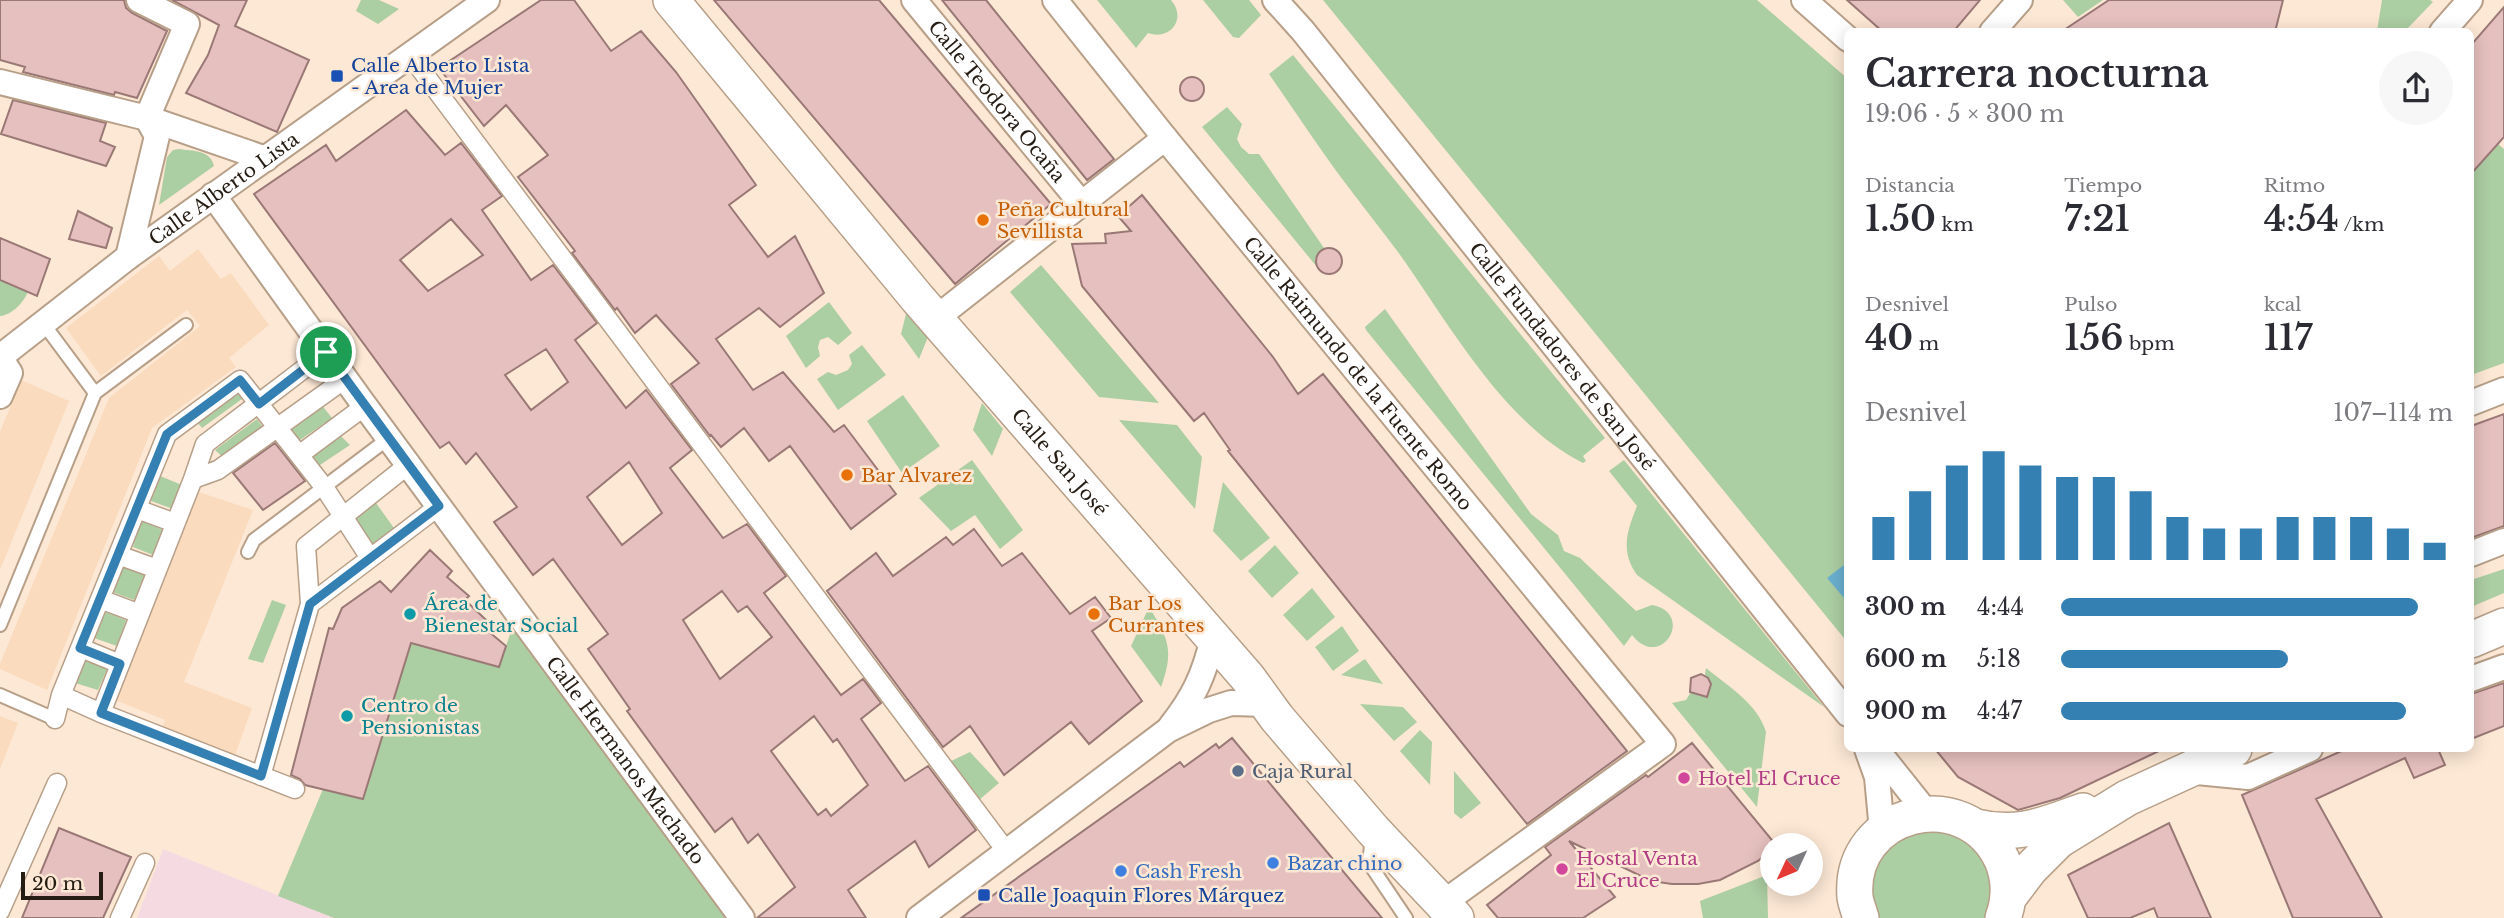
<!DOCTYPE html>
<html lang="es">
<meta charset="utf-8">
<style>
:root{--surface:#fff;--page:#f7f7f7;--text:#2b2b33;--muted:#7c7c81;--accent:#3480b3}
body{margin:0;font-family:"Libre Baskerville",serif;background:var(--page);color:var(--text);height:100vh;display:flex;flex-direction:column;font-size:26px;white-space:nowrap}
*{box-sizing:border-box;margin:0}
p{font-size:23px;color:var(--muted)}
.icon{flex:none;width:38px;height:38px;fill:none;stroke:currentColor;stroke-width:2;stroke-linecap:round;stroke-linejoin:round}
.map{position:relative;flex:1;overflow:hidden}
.sheet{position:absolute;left:1844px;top:28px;width:630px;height:724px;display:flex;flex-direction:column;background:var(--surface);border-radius:10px;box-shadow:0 4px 18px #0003}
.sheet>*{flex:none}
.needle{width:46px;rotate:226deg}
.buttons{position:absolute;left:1760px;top:833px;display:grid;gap:14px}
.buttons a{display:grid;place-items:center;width:63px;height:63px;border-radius:50%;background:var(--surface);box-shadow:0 4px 18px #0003;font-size:35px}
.scale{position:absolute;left:21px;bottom:18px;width:82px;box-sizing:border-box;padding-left:7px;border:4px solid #251c13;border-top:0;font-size:19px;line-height:24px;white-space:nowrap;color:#251c13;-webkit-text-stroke:5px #fde8d5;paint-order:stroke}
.pin{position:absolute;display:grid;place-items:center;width:60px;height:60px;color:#fff;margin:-30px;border:4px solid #fff;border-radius:50%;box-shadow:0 2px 7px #0007}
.round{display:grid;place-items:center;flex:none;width:74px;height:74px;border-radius:37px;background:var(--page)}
.head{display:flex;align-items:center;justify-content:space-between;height:119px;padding:0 21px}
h1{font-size:38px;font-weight:600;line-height:52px}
.stats{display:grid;grid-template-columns:repeat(3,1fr);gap:10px;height:119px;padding:7px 21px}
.stats div{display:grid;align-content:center}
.stats b{font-size:35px;font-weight:600}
.stats small{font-size:19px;font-weight:400}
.stats p{font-size:19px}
.chart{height:196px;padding:14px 21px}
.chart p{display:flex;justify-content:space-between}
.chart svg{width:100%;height:126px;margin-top:7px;stroke:var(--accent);stroke-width:6}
ul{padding:0 21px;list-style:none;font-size:23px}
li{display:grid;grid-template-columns:112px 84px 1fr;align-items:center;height:52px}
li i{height:18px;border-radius:9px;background:var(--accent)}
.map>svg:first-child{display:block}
.built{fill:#fadbbd}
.education{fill:#f5dbe1}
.green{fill:#accea3}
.water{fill:#6bb0d0}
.building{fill:#e5c0be;stroke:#9a7876;stroke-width:2;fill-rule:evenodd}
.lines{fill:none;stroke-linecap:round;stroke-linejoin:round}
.service-casing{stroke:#b79f88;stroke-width:16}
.pedestrian-casing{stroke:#b79f88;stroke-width:21}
.minor-casing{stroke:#b79f88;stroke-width:28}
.secondary-casing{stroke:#b79f88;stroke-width:38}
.service{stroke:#fff;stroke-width:12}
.pedestrian{stroke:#fff;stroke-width:18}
.minor{stroke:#fff;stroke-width:24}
.secondary{stroke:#fff;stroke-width:35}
.route-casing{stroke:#fff;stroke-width:14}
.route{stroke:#3480b3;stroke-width:9}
.transit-dot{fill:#1a4fb4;stroke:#fde8d5;stroke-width:2.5}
.food-dot{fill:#e8710a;stroke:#fde8d5;stroke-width:2.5}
.culture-dot{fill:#0f9aa8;stroke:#fde8d5;stroke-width:2.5}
.service-dot{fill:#5c6f8a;stroke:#fde8d5;stroke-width:2.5}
.hotel-dot{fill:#d1479c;stroke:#fde8d5;stroke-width:2.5}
.shop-dot{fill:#3f7fe0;stroke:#fde8d5;stroke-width:2.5}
.labels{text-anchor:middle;stroke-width:5;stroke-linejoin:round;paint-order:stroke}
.transit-label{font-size:19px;fill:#164399;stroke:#fde8d5;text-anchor:start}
.street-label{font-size:19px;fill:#251c13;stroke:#fde8d5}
.food-label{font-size:19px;fill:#c56008;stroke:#fde8d5;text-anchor:start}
.culture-label{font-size:19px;fill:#0d838f;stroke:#fde8d5;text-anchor:start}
.service-label{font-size:19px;fill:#4e5e75;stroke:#fde8d5;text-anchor:start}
.hotel-label{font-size:19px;fill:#b23c85;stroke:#fde8d5;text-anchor:start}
.shop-label{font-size:19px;fill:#366cbe;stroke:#fde8d5;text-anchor:start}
</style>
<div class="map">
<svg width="2504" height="918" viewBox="0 0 2504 918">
<rect width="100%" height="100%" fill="#fde8d5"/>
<!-- built -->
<path class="built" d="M198,249L221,279L231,273L269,325L229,358L236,367L152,428L47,690L0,669V664L109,398L200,326L187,310L101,376L66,328L159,256L170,271Z
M21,380L69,401L0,570V432Z
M199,492L253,510L184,682L252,708L234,758L161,729L165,720L115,700Z
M0,716L18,723L0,769Z"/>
<!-- education -->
<path class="education" d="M163,849L334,918H137Z"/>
<!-- green -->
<path class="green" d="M361,0H379L399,9L378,24L356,11Z
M1097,0H1171C1187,18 1171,41 1148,33L1136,48Z
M1203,0H1249L1261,15L1239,38L1233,37Z
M1323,0H1757L1848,79V643Z
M2063,0H2103L2078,17Z
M2382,0H2430L2433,2L2405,31H2377Z
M1293,55L1605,438L1583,456L1586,461L1583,463C1504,424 1448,322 1398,252C1381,229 1363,207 1346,184C1319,148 1295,111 1269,74Z
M1227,107L1242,124L1237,139L1241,147L1249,154H1259L1324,248L1315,259L1317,267L1202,127Z
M2498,144L2504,149V363L2471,375V174Z
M179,149C192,151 211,150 214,166L159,205L167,157L173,150Z
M1041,265L1159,403L1099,397L1010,292Z
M0,280L28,292C23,303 12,315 0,316Z
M829,302L852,333L838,345L828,337L820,340L818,347L820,356L806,368L786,336Z
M1385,309L1531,514L1558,535L1564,551L1580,558L1636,611L1652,605C1696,613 1661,672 1632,635L1624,646L1366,330L1365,327Z
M906,314L928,337L919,359L901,334Z
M862,345L886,375L838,410L817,379L828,372L836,375L848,370L852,364L849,355Z
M234,388L242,399L202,428L195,420Z
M903,395L940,446L902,473L867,421Z
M982,403L1003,429L992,456L973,430Z
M321,404L332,418L297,442L285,429Z
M257,419L265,430L225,459L215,450Z
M1119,420L1177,425L1202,457L1195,509Z
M339,434L350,445L314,469L306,457Z
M972,460L1023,530L1000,549L975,515L951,531L919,498Z
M1624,460L1824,707L1637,575C1620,551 1627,531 1637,506L1609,471Z
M160,476L182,485L173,509L151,501Z
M1223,482L1270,538L1241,561L1213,531Z
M376,503L394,528L373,544L353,521Z
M141,520L163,530L153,555L133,547Z
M1275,545L1299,573L1272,598L1248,571Z
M123,566L147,575L134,600L112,592Z
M2504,569V593L2471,607V580Z
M1312,588L1335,617L1307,641L1283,615Z
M272,600L286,605L263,663L248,659Z
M1149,607C1169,639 1174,651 1161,687L1131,646Z
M106,612L126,620L117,646L94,638Z
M517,613L742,918H334L278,896L323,789L363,799L409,643L499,667Z
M1342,626L1359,651L1333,671L1315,647Z
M86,657L108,667L98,690L75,683Z
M1365,659L1383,684L1341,675Z
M1706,668C1728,686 1758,704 1766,732L1757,807L1672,703L1686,700L1691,692L1701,696L1707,694L1711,684L1705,675Z
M1360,704L1403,707L1417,722L1394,741Z
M1420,730L1432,742L1430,785L1400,751Z
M970,752L999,783L979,800L949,762Z
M1454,771L1481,803L1461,819L1454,813Z
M1933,828L1971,841L1994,876L1990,918H1875C1866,893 1870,853 1896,840C1907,834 1921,832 1933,828Z
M1767,875L1768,918H1703L1700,901Z"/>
<!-- water -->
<path class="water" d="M1848,562V595L1844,598L1827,578Z"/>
<!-- building -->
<path class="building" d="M0,0H124L126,8L132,13L167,31L137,98L115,92L114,95L23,72L25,67L0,60Z
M172,0H247L235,26L309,60L277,132L186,93L208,55L219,25Z
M541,0H574L611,51L641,31L676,72L756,185L729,205L768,257L795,236L824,293L780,327L759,308L716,339L753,390L783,372L834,432L844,425L896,494L851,529L790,446L769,461L744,428L721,447L711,435L710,436L671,384L699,363L656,315L635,333L617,308L615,310L572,253L575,251L518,177L548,155L506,105L484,126L439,68Z
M714,0H879L1051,204L955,284Z
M942,0H986L1114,159L1087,180Z
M1847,0H1980L1953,32H1883Z
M2109,0H2283L2275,32H2061Z
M2504,7V137L2471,174V45Z
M1180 89a12 12 0 1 1 24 0a12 12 0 1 1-24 0Z
M13,100L106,123L100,141L115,147L106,166L1,134Z
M406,110L445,155L461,143L502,196L482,210L531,280L553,265L597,323L575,340L626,408L646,390L692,450L670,468L723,538L747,524L786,576L764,593L841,695L863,679L881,703L861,719L905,781L928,766L976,830L929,867L915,841L848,890L866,918H757L795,887L758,834L748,843L732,818L715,832L627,711L630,709L588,649L608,634L553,559L533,575L494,522L517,507L476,453L466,464L449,442L440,448L254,194L326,145L336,161ZM451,219L483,255L428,291L400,260ZM546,349L568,382L531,410L505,375ZM629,462L662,513L622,545L587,497ZM722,591L738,612L747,606L772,637L720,679L683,620ZM814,716L833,742L837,739L868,785L831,816L826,809L818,815L771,751Z
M1142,195L1273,357L1298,394L1323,374L1627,751L1527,824L1228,451L1230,450L1204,413L1194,421L1082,286L1072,244L1106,243L1105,234L1131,231L1118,216Z
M78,211L112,228L106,248L69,239Z
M0,238L50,259L37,296L0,280Z
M1316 261a13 13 0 1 1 26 0a13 13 0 1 1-26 0Z
M2504,414V526L2471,538V426Z
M275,443L305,481L263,510L233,473Z
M974,529L1002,566L1022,553L1070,614L1095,597L1111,618L1092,631L1142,701L1089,744L1071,722L1004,775L970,726L943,747L827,591L876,553L893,576L946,537L953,545Z
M430,550L452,571L447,577L469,596L465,600L486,620L482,626L506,646L499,667L411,643L363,799L305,785L300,779L291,775L329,628L333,629L342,608L380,581L391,592Z
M1701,674L1708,678L1711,684L1707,697L1690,692L1691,678Z
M2504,683V726L2471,739V694Z
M1232,738L1382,918H961L1180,762L1184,767L1216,744L1219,748Z
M1692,743L1776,845H1773V848L1758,861L1720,880L1698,884H1672L1651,881L1569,841L1615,897L1583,918H1498L1487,905L1551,855L1545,847L1646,775L1648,777Z
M1935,749H2163L2060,798L2018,810L1958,777Z
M2346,749H2438L2445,765L2414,778L2405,758L2316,799L2382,918H2293L2242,795Z
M2169,823L2211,918H2158L2154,908L2130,918H2088L2068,875Z
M59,828L131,857L103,918H22Z"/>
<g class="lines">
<defs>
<path id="service" d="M43,323L95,393
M248,552L254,540L389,438
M0,625L95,393L186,325
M0,695L55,719
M1372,837L1369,863L1406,918"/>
<path id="pedestrian" d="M410,55L1007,852
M365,406L299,455L324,487L370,558
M193,479L205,444L326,352
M137,509L175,523
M118,555L157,569
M100,599L140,614
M310,604L306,546L408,465
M81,648L120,664
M101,713L193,479L218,470L345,379
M55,719L61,695
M261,776L310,604L439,506
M295,789L101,713L61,695L167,434L240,380L299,455
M0,911L57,783
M120,918L145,863"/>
<g id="minor">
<path id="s1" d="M914,0L1081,203"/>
<path id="s2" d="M1055,0L1165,138L1663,744L1443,903"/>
<path id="s3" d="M1275,0L1303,31L1848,714"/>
<path d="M1804,0L1848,39"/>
<path d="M1992,32L2020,0"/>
<path d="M2442,32L2470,0"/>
<path d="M0,82L147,118L266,159"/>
<path id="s4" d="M213,195L362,402L742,918"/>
<path d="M128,257L157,136L147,118L187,24L139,0"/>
<path d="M935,319L1165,138"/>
<path id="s5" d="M0,357L128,257L487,0"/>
<path d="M0,396L10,373L0,357"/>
<path d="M2471,403L2504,390"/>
<path d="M2471,554L2504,541"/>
<path d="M2471,679L2504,667"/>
<path d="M1171,726C1194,697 1204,675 1213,638"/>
<path d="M1867,749L1877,777L1882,831"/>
<path d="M1876,749L1927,813"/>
<path d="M2187,771L2248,777L2310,749"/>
<path d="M919,918L1168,730L1209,710L1231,703L1267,704"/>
</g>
<g id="secondary">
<path id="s6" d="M671,0L918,299L1248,678L1277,718L1373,830L1456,918"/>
<path d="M2471,640L2504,626"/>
<path d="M1976,827C2019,837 2043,825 2083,811"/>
<path d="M2008,898L2030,869L2059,840L2127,798L2234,749"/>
<path d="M1861,918C1859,911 1856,904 1855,897C1848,811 1966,781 2002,860C2010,879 2010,899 2003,918"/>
</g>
</defs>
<!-- service casing -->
<use href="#service" class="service-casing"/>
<!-- pedestrian casing -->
<use href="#pedestrian" class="pedestrian-casing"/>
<!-- minor casing -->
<use href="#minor" class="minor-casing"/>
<!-- secondary casing -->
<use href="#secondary" class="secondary-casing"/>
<!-- service -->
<use href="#service" class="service"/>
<!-- pedestrian -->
<use href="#pedestrian" class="pedestrian"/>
<!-- minor -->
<use href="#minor" class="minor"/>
<!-- secondary -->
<use href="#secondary" class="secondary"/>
</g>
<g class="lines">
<defs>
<path id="route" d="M326,352L439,506L310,604L261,776L101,713L120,664L80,648L167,434L240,380L259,404Z"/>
</defs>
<!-- route casing -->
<use href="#route" class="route-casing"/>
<!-- route -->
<use href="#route" class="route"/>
</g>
<!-- markers -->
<g class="transit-dot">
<rect x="330" y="69" width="14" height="14" rx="3.5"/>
<rect x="977" y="888" width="14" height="14" rx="3.5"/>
</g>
<g class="food-dot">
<circle cx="983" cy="220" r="7"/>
<circle cx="847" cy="475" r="7"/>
<circle cx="1094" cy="614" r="7"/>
</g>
<g class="culture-dot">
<circle cx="410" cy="614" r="7"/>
<circle cx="347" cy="716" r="7"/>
</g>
<circle class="service-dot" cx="1238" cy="771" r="7"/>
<g class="hotel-dot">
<circle cx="1684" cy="778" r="7"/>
<circle cx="1562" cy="869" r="7"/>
</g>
<g class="shop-dot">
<circle cx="1273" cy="863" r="7"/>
<circle cx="1121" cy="871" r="7"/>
</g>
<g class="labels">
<!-- transit labels -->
<g class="transit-label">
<text x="351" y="72">Calle Alberto Lista<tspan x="351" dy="22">- Area de Mujer</tspan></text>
<text x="998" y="902">Calle Joaquin Flores Márquez</text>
</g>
<!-- street labels -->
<g class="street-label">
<text dy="7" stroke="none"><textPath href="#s1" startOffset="131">Calle Teodora Ocaña</textPath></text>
<text dy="7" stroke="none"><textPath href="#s5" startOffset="280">Calle Alberto Lista</textPath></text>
<text dy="7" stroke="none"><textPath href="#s3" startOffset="458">Calle Fundadores de San José</textPath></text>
<text dy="7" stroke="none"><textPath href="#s2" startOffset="481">Calle Raimundo de la Fuente Romo</textPath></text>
<text dy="7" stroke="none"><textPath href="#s6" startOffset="604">Calle San José</textPath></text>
<text dy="7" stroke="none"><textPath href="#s4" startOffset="700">Calle Hermanos Machado</textPath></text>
</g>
<!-- food labels -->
<g class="food-label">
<text x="997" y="216">Peña Cultural<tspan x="997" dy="22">Sevillista</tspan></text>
<text x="861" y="482">Bar Alvarez</text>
<text x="1108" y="610">Bar Los<tspan x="1108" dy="22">Currantes</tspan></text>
</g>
<!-- culture labels -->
<g class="culture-label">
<text x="424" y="610">Área de<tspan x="424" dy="22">Bienestar Social</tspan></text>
<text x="361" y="712">Centro de<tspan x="361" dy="22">Pensionistas</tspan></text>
</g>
<!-- service labels -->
<g class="service-label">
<text x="1252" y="778">Caja Rural</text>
</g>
<!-- hotel labels -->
<g class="hotel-label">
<text x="1698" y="785">Hotel El Cruce</text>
<text x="1576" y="865">Hostal Venta<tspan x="1576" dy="22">El Cruce</tspan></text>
</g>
<!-- shop labels -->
<g class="shop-label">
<text x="1287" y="870">Bazar chino</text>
<text x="1135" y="878">Cash Fresh</text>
</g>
</g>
</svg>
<div class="buttons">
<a><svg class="needle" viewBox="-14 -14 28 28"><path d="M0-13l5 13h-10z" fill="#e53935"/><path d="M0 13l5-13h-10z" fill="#7c7c81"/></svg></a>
</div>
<div class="scale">20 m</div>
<div class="pin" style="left:326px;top:352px;background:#1e9e55"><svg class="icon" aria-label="arrive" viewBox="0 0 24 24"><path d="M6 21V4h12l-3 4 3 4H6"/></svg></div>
<section class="sheet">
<div class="head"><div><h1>Carrera nocturna</h1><p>19:06 · 5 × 300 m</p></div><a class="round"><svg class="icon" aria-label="share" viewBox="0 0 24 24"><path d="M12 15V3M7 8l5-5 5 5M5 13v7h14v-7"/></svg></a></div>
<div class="stats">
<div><p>Distancia</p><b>1.50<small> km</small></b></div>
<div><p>Tiempo</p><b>7:21</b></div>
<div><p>Ritmo</p><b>4:54<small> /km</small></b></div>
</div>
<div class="stats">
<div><p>Desnivel</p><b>40<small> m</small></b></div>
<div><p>Pulso</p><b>156<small> bpm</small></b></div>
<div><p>kcal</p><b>117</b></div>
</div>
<div class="chart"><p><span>Desnivel</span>107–114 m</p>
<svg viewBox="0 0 160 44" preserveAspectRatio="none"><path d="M5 44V29M15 44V20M25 44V11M35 44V6M45 44V11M55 44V15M65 44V15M75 44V20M85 44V29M95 44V33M105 44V33M115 44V29M125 44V29M135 44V29M145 44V33M155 44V38"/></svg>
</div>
<ul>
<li><b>300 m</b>4:44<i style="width:91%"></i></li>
<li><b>600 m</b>5:18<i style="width:58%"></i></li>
<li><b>900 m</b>4:47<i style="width:88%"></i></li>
</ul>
</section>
</div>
